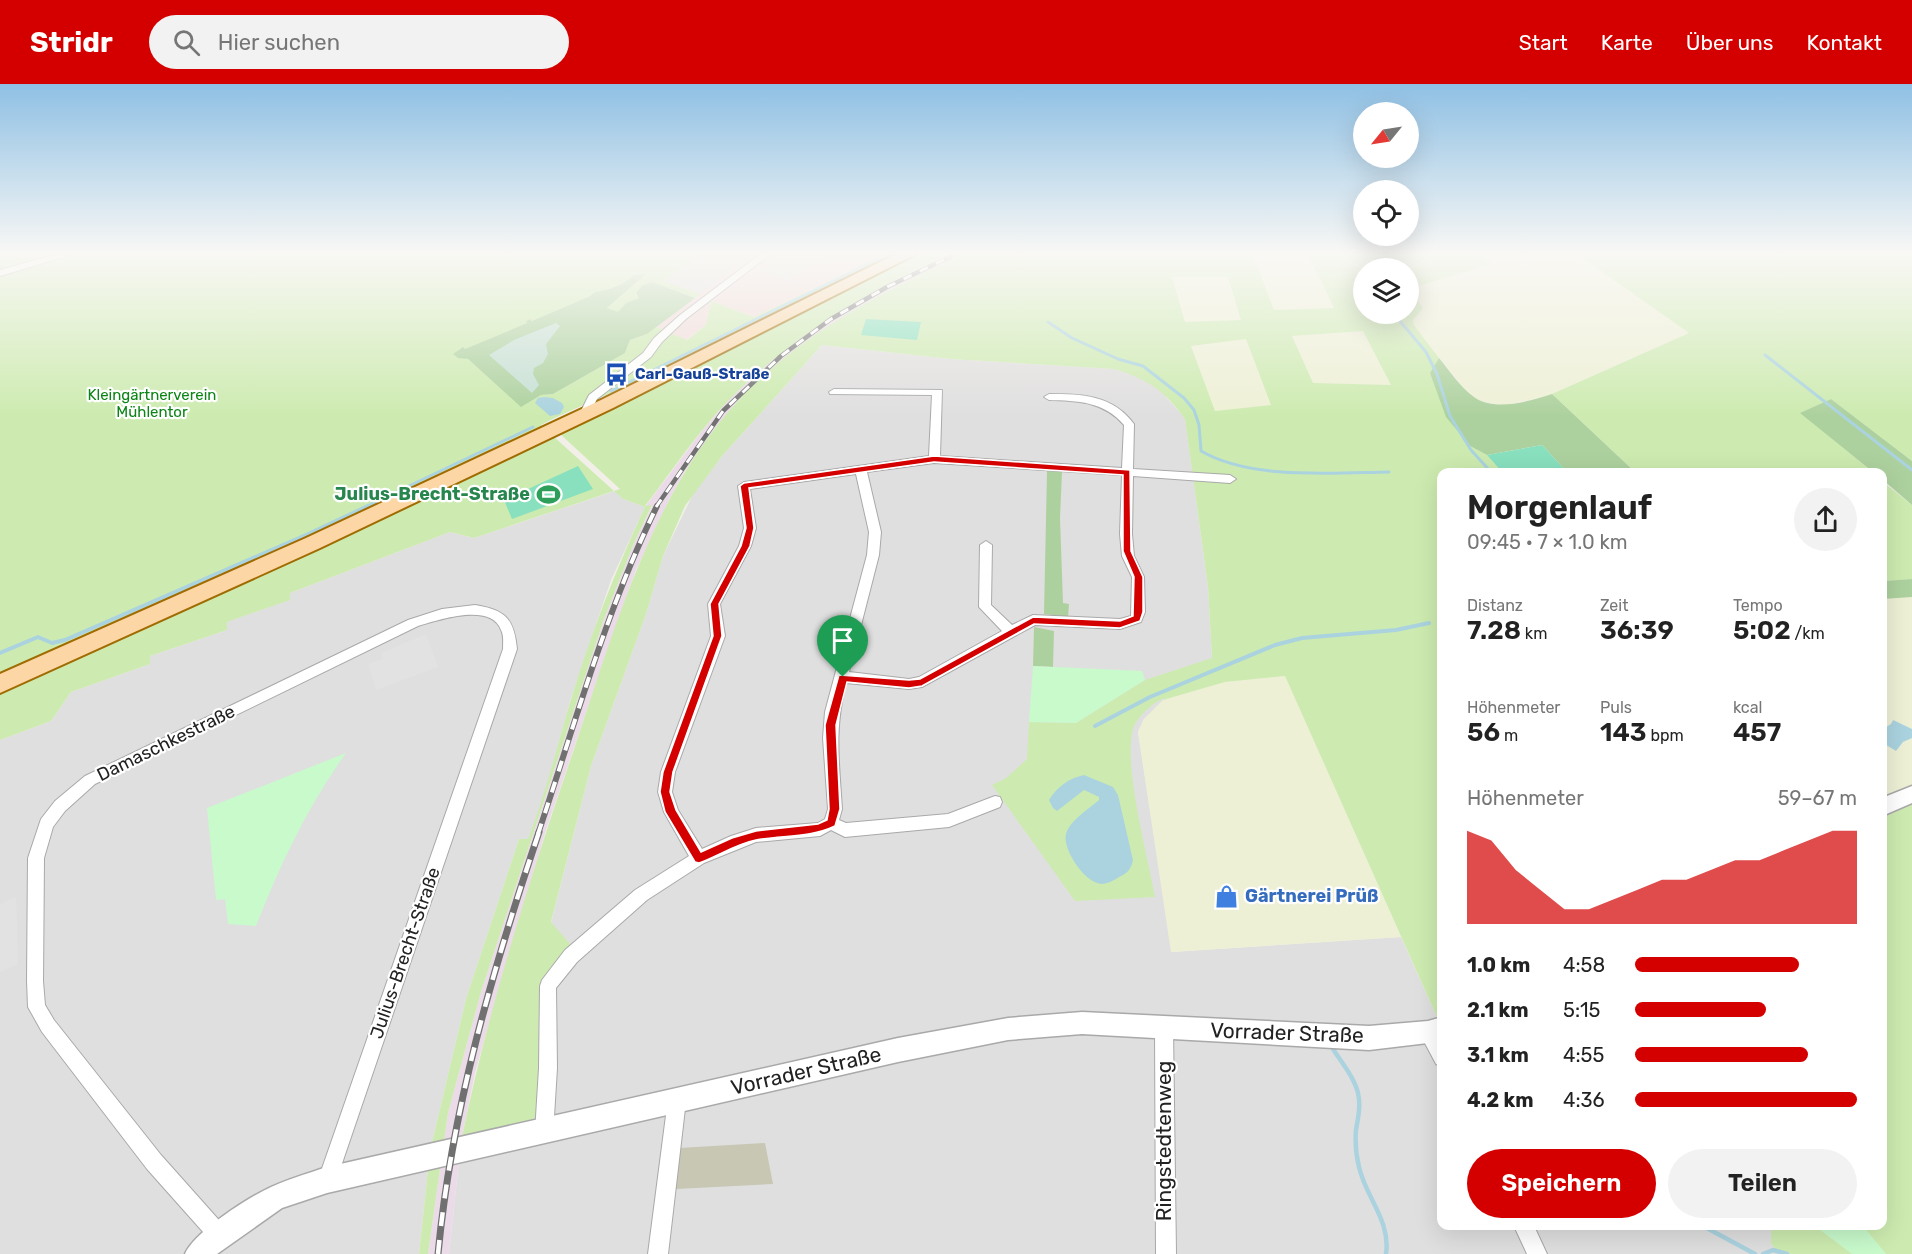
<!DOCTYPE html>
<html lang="de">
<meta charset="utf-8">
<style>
:root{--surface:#fff;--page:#f2f2f2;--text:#222;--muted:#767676;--accent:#d40000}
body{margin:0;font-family:Rubik,sans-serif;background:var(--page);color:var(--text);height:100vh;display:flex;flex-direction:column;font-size:22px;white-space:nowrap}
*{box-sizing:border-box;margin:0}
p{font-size:20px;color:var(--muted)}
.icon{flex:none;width:33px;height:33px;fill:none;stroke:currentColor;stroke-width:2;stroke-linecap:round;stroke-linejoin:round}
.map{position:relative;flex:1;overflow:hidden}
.panel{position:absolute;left:1437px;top:384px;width:450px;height:762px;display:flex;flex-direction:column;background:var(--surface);border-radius:12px;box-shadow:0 6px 24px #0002}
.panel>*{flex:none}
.needle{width:39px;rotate:240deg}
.tools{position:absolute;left:1353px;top:18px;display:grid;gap:12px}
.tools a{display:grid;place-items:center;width:66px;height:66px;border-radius:50%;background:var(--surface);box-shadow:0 6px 24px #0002;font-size:30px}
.pin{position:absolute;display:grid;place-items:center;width:51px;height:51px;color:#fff;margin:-62px -26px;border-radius:50% 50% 50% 0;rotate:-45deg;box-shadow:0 0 6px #0007}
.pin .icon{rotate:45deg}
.round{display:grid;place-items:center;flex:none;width:63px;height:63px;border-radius:32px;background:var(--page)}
.head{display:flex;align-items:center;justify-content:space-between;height:102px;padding:0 30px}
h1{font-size:33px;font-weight:600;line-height:45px}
.stats{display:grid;grid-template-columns:repeat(3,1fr);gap:9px;height:102px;padding:6px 30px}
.stats div{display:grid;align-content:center}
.stats b{font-size:26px;font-weight:600}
.stats small{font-size:16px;font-weight:400}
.stats p{font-size:16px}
.chart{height:168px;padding:12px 30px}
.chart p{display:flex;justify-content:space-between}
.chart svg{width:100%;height:108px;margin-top:6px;fill:var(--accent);opacity:.7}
.cta{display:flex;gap:12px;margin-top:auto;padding:12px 30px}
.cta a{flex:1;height:69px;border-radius:36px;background:var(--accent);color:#fff;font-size:24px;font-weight:600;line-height:69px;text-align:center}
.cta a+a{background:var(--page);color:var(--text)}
ul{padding:0 30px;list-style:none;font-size:20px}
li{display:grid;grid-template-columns:96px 72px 1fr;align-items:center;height:45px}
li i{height:15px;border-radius:8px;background:var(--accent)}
header{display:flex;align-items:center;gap:36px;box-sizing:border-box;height:84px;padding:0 30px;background:var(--accent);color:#fff}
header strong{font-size:28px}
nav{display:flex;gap:33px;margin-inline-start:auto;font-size:21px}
.search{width:420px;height:54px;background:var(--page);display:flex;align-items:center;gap:15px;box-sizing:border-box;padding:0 21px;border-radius:33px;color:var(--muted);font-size:22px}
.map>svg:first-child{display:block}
.residential{fill:#e0dfdf}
.commercial{fill:#f2dad9}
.industrial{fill:#ebdbe8}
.construction{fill:#c7c7b4}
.farmland{fill:#eef0d5}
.grass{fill:#cdebb0;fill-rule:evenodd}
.forest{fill:#add19e}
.wetland{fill:#c6e0d4}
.park{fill:#c8facc}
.pitch{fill:#88e0be}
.parking{fill:#e2e2e2}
.water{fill:#aad3df}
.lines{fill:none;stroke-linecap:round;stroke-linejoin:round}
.stream-far2{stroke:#aad3df;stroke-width:3}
.stream-far1{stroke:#aad3df;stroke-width:4}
.stream{stroke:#aad3df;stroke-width:4.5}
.minor-casing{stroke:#a9a9a9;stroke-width:2}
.tertiary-casing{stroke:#a9a9a9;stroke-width:3}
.primary-casing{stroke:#a06b00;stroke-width:4}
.minor{fill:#fff;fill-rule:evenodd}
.tertiary{fill:#fff;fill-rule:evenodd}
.primary{fill:#fcd6a4;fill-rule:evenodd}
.rail-far2-casing{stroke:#707070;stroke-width:4.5}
.rail-far1-casing{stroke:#707070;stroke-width:6}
.rail-casing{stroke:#707070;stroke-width:7}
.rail-far2{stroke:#fff;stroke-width:3;stroke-dasharray:9;stroke-linecap:butt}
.rail-far1{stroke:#fff;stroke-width:4;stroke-dasharray:11;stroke-linecap:butt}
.rail{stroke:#fff;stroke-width:4.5;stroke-dasharray:14;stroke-linecap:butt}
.route{fill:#d40000;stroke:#fff;stroke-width:1.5;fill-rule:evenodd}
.labels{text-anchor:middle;stroke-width:4.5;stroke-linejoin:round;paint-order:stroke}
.far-transit-label{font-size:15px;font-weight:bold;fill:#164399;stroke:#fff;text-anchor:start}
.far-park-label{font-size:15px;fill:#0c8416;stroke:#fff}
.leisure-label{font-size:18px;font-weight:bold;fill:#27864d;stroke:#fff;text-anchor:end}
.street-label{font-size:18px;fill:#222;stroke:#fff}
.shop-label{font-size:18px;font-weight:bold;fill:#366cbe;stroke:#fff;text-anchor:start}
.near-street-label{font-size:21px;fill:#222;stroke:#fff}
</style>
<header>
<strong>Stridr</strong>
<div class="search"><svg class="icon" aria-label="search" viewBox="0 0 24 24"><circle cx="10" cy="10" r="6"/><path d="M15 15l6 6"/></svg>Hier suchen</div>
<nav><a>Start</a><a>Karte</a><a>Über uns</a><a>Kontakt</a></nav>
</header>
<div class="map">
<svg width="1912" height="1170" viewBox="0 0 1912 1170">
<rect width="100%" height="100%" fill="#f2efe9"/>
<!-- residential -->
<path class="residential" d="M701,168H755L700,210L663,197Z
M822,261L951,275L1114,285L1136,291L1157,303L1185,334L1208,503L1212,574L1144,635L1138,648L1172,868L1401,853L1441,942L1442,1142H1771V1160L1780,1170H449L461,1058L540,882L591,682L646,530L663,472L695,406L722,372Z
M615,407L623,415L645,423L611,496L571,614L541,723L528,755H519L466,915L430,1067L419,1170H0V656L51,637L71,608L150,580V572L227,546L226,538L289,516L290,509L450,448L474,454Z"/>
<!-- commercial -->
<path class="commercial" d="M755,168H890L754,233L711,217L706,241L686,256L656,243Z"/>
<!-- industrial -->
<path class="industrial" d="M953,168H967L865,220L811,254L773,284L737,317L685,387L668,418L636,486L594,605L546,746L503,890L475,989L461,1058L449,1170H428L448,1029L481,908L604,535L634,459L652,422L645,423L701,348L729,315L767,280L807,248L848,221Z"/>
<!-- construction -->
<path class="construction" d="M765,1059L773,1100L676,1105L679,1064Z"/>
<!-- farmland -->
<path class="farmland" d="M1252,168H1307L1334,224L1274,226Z
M1479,168H1574L1689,249L1547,312L1505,321L1489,319L1475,315L1462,302L1414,241L1413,236L1423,224L1408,205L1491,180Z
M1172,193H1228L1241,236L1185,238Z
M1364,247L1391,301L1313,299L1292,252Z
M1246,254L1271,321L1215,327L1191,262Z
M1912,513V702L1883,716V515Z
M1285,592L1401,853L1171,868L1138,648L1144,635L1163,616L1225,598Z"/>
<!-- grass -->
<path class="grass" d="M0,168H54L33,173V178L0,186Z
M95,168H701L664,197L700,210L695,214L652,198L636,210L640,214L626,219L618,229L607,224L645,191H633C626,199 609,207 598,207L590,212L532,237L530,235L526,237L528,239L465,265H459L461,273L468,275L521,322L541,311L553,310L625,269L630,256L647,250L656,243L687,256L706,241L711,217L754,233L890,168H898C807,211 718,256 628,301C599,315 569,326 541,341L544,344L359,434L0,594V192L84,169L88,171Z
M921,168H953C871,205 794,250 730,315C698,347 673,386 645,422L652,421L634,459L604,535L481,908L448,1029L428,1170H419L430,1067L466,915L519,755H528C546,709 557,662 571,615C591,549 616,485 645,423L623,415L614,407L474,454L450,448L290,509V516L227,538V546L150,572V580L71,608L51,637L0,656V605L553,352L614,407L620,405L559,349Z
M967,168L1025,173L1026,168H1252L1274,226L1334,224L1307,168H1479L1491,180L1409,205L1408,184H1364V230H1408L1412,220L1409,215V206L1423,224L1413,236L1414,241L1439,274L1431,290L1470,362L1487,371L1502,388H1442L1441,942L1285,592L1225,598L1163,616L1165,614C1153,618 1137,633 1133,645C1123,682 1148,773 1155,813L1075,817L992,701L1006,694L1027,675L1029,638L1076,639L1145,596L1212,574L1208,503L1185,335C1166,308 1146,294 1114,285L951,275L822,261L722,372L685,422L663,472L646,530L591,682L551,838L571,861L543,900L539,925L537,1030L530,1039L461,1058C488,924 530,794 574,665C614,547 651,411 738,317C800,249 885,207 967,168ZM1172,193H1228L1241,236L1185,238ZM1363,247L1391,301L1313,299L1292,252ZM1246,255L1271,321L1215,327L1191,262Z
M1574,168H1912V377L1831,315L1801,329L1873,388H1635L1552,310L1689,249Z
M1882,397L1912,421V495L1883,497Z
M1912,702V1170H1780L1771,1160V1142H1882L1883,716Z"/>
<!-- forest -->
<path class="forest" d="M646,190L607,224L618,228L626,219L639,214L636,209L642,202L652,198L695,214L647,250L630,256L625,269L553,310L541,311L521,323L468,275L458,274L453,270L463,263L465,265L527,239L526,237L530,235L532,237L590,212L595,208C608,206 625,201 633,191Z
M1439,274C1450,287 1460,303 1474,313C1494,328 1531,317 1552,310L1635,388H1567L1542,361L1487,371L1470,362L1446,333L1430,289Z
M1831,315L1912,377V421L1883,396L1882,388H1873L1800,329Z
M1047,387L1062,388L1060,434L1063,519L1069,520L1068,533L1044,530Z
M1912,495V513L1883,515V497Z
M1034,543L1054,547L1053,583L1033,582Z"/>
<!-- wetland -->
<path class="wetland" d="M556,239L560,242L546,260L548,270L543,279L534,284L533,290L539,301L532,309L489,271L514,256Z"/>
<!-- park -->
<path class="park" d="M1033,582L1142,587L1145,596L1076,639L1029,638Z
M346,669C307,723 280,781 256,842L228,840L225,815L216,816L207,724Z
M1815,1142H1863L1886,1170H1852Z"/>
<!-- pitch -->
<path class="pitch" d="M866,235L921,238L917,256L861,251Z
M1542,361L1567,388H1502L1487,371Z
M578,382L593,405L512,435L504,416Z"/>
<!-- parking -->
<path class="parking" d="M785,168H847L790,193L804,203L761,187Z
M426,550L438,583L376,606L368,580L383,574L381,569Z
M16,813L18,880L0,888V820Z"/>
<!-- water -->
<path class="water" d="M544,313L553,314L562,319L564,323L560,330L550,332L535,319L538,314Z
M1893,636L1912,645V654L1903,658L1896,667L1883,659V645L1891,640Z
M1084,691L1113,703L1118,711L1133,776C1131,785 1128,789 1119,793C1115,796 1107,800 1102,800C1085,800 1062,765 1066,750C1070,736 1089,725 1099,716V713L1084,706L1057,727L1053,724L1049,716C1057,703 1069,694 1084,691Z"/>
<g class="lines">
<!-- stream-far2 -->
<path class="stream-far2" d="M1394,230L1426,268L1437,290L1450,332L1471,366L1491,388
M1048,238L1072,254L1118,275L1143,282L1184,314L1194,326L1199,341L1201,367C1251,396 1332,389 1389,388
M1765,271L1912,386
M611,307L892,168
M365,423L533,343"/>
<!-- stream-far1 -->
<path class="stream-far1" d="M0,569L38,553L52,559L65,556L306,451L368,422
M1095,642L1150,613L1275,561L1302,554L1396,546L1429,539"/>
<!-- stream -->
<path class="stream" d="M1333,965C1342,979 1354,993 1358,1009C1361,1022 1358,1034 1356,1046C1355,1059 1356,1071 1359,1083C1366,1114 1391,1137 1386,1170
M1703,1142L1755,1170
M1763,1170L1773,1166L1787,1170"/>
<defs>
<path id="minor" d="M64,168H80L0,192V186Z
M763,168H773L686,235L662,258L651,273L597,315L588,333H580L579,331L589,311L643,269L654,254L680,231Z
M834,305L942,306L940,372L1122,384L1124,341C1103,317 1078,317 1049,316L1044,313L1049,310C1082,310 1113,311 1134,340L1133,385L1230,391L1236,395L1230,399L1133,392L1132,450L1134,472L1144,493L1145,528L1141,538L1120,545L1035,541L922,603L909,605L846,599C834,646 839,677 842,725L839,736L846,739L948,730L995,712L1000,713L1002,718L1000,723L949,743L845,753L831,746L820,752L756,758L704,779L647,816L577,878L556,904L557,984L553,1049L550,1055L544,1058L538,1055L535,1049L539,984L540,902L542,896L565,866L635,806L689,772L664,728L658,708L661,688L711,552L708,520L739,462L744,444L738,402L744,398L929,372L932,311L830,310L829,308ZM934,379L1122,391L1120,450L1122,472L1132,493L1131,532L1120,535L1033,531L1012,541L991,521L992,461L986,457L980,461L979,523L1002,547L919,593L909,595L849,588L879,471L881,448L867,388ZM856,390L869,448L867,471L825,628L823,654L828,725L825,735L818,739L756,744L731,752L702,765L678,726L672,708L675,688L725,552L720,520L751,462L756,444L750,405Z
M475,521C506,526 514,535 517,565L334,1103L327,1105L320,1103L318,1096L503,565C503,559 504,551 501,546C491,518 438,536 418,542L95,700L65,727L53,743L44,774L43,897L45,921L54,936L161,1071L226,1144L229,1151L226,1158L219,1161L212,1158L147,1085L42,948L28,923L27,897L28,774L41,735L55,717L85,692L408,536L442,525Z
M1164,935L1170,938L1173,944L1176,1170H1156L1155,944L1158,938Z
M1428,939C1445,946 1442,967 1442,983L1436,980L1419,948L1422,942Z
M677,1007L683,1010L686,1016L668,1170H648L668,1016L671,1010Z
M1514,1142H1534L1547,1170H1527Z"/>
<path id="tertiary" d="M1912,702V719L1882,732V714Z
M1082,928L1369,942L1428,937L1442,933V956L1428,959L1369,966L1082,950L1008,956L898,978L327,1109L282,1124L217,1170H185C194,1149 243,1117 265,1106C284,1096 306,1090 327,1083L898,954L1008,934Z"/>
<path id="primary" d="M900,168H920L613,324L320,464L0,609V590L306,454L601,316Z"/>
</defs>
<!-- minor casing -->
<use href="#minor" class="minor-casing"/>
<!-- tertiary casing -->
<use href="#tertiary" class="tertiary-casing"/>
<!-- primary casing -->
<use href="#primary" class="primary-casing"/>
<!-- minor -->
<use href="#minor" class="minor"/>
<!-- tertiary -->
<use href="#tertiary" class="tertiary"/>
<!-- primary -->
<use href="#primary" class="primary"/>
<defs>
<path id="rail-far2" d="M656,423L723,327L781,272L831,235L887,203L960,168"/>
<path id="rail-far1" d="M538,750C575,640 606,526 657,422"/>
<path id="rail" d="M438,1170C452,1023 492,888 539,748"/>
</defs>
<!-- rail-far2 casing -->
<use href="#rail-far2" class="rail-far2-casing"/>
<!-- rail-far1 casing -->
<use href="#rail-far1" class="rail-far1-casing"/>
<!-- rail casing -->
<use href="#rail" class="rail-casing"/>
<!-- rail-far2 -->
<use href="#rail-far2" class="rail-far2"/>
<!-- rail-far1 -->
<use href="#rail-far1" class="rail-far1"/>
<!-- rail -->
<use href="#rail" class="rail"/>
</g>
<!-- sky -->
<linearGradient id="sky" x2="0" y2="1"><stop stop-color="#8fc0e4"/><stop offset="0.51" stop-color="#f9f8f5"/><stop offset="1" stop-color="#f9f8f5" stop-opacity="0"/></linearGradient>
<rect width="1912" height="332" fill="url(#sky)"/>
<!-- route -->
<path class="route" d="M934,372L1130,386L1131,467L1143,493V528L1140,537L1120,544L1034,540L922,602L909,604L847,598L836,641L840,725L835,742C810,754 783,751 756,756C736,760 718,772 699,779L695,778L665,728L660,708L663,688L713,552L710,520L741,462L746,444L740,402L744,399ZM934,378L1123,391V467L1134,493L1133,532L1120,537L1033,533L920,595L909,596L839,591L825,641L829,725L827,736L818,740L756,747L732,754L701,768L676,726L670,708L673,688L722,552L719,520L750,462L754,444L749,404Z"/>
<!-- icons -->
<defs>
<symbol id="bus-bare" viewBox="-9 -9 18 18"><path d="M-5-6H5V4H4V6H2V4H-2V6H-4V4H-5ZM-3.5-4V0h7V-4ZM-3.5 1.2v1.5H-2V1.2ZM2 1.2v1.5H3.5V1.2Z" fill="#1a4fb4" stroke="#fff" stroke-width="2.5" paint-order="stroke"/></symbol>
<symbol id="stadium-bare" viewBox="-9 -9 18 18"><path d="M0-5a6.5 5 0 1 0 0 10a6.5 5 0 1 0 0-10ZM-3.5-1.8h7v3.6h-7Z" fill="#2e9e5b" stroke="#fff" stroke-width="2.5" paint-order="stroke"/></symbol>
<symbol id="shop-bare" viewBox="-9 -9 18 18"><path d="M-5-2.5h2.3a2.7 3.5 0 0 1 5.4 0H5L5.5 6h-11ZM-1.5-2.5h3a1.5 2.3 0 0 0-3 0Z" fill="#3f7fe0" stroke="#fff" stroke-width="2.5" paint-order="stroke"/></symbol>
</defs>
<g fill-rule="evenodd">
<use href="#bus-bare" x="600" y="274" width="33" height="33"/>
<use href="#stadium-bare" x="532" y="394" width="33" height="33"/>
<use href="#shop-bare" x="1210" y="796" width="33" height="33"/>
</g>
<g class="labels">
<!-- far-transit labels -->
<g class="far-transit-label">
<text x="635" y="295">Carl-Gauß-Straße</text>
</g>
<!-- far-park labels -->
<g class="far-park-label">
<text x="152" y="316">Kleingärtnerverein<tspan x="152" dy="17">Mühlentor</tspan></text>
</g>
<!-- leisure labels -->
<g class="leisure-label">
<text x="530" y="416">Julius-Brecht-Straße</text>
</g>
<!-- street labels -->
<g class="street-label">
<text transform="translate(166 659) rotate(-26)" y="6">Damaschkestraße</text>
<text transform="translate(405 869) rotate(-71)" y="6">Julius-Brecht-Straße</text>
</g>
<!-- shop labels -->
<g class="shop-label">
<text x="1245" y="818">Gärtnerei Prüß</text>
</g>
<!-- near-street labels -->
<g class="near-street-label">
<text transform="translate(1287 949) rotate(2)" y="7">Vorrader Straße</text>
<text transform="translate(806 987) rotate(-13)" y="7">Vorrader Straße</text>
<text transform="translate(1164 1057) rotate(-90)" y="7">Ringstedtenweg</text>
</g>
</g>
</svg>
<div class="tools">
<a><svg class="needle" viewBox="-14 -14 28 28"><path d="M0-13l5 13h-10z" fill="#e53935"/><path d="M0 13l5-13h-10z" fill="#767676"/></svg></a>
<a><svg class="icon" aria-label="locate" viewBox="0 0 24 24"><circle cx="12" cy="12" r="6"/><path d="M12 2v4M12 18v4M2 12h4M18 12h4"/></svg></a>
<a><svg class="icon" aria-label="layers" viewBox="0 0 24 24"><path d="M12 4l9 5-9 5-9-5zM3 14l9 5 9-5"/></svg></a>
</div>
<div class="pin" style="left:843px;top:593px;background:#1e9e55"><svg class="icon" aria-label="arrive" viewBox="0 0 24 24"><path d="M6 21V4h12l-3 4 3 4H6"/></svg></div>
<section class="panel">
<div class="head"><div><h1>Morgenlauf</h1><p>09:45 · 7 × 1.0 km</p></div><a class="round"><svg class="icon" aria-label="share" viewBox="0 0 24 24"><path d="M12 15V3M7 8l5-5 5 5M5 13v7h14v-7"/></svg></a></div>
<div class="stats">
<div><p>Distanz</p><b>7.28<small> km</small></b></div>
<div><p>Zeit</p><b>36:39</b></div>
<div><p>Tempo</p><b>5:02<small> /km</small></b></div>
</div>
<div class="stats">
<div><p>Höhenmeter</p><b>56<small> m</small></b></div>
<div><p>Puls</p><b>143<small> bpm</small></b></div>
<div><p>kcal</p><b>457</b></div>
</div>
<div class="chart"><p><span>Höhenmeter</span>59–67 m</p>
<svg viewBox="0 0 160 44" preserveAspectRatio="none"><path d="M0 44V6L10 10L20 22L30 30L40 38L50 38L60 34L70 30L80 26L90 26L100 22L110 18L120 18L130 14L140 10L150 6L160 6V44z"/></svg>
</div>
<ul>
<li><b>1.0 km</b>4:58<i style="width:74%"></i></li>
<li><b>2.1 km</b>5:15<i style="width:59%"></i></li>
<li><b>3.1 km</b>4:55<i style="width:78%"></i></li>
<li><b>4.2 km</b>4:36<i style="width:100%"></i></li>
</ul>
<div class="cta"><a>Speichern</a><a>Teilen</a></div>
</section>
</div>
